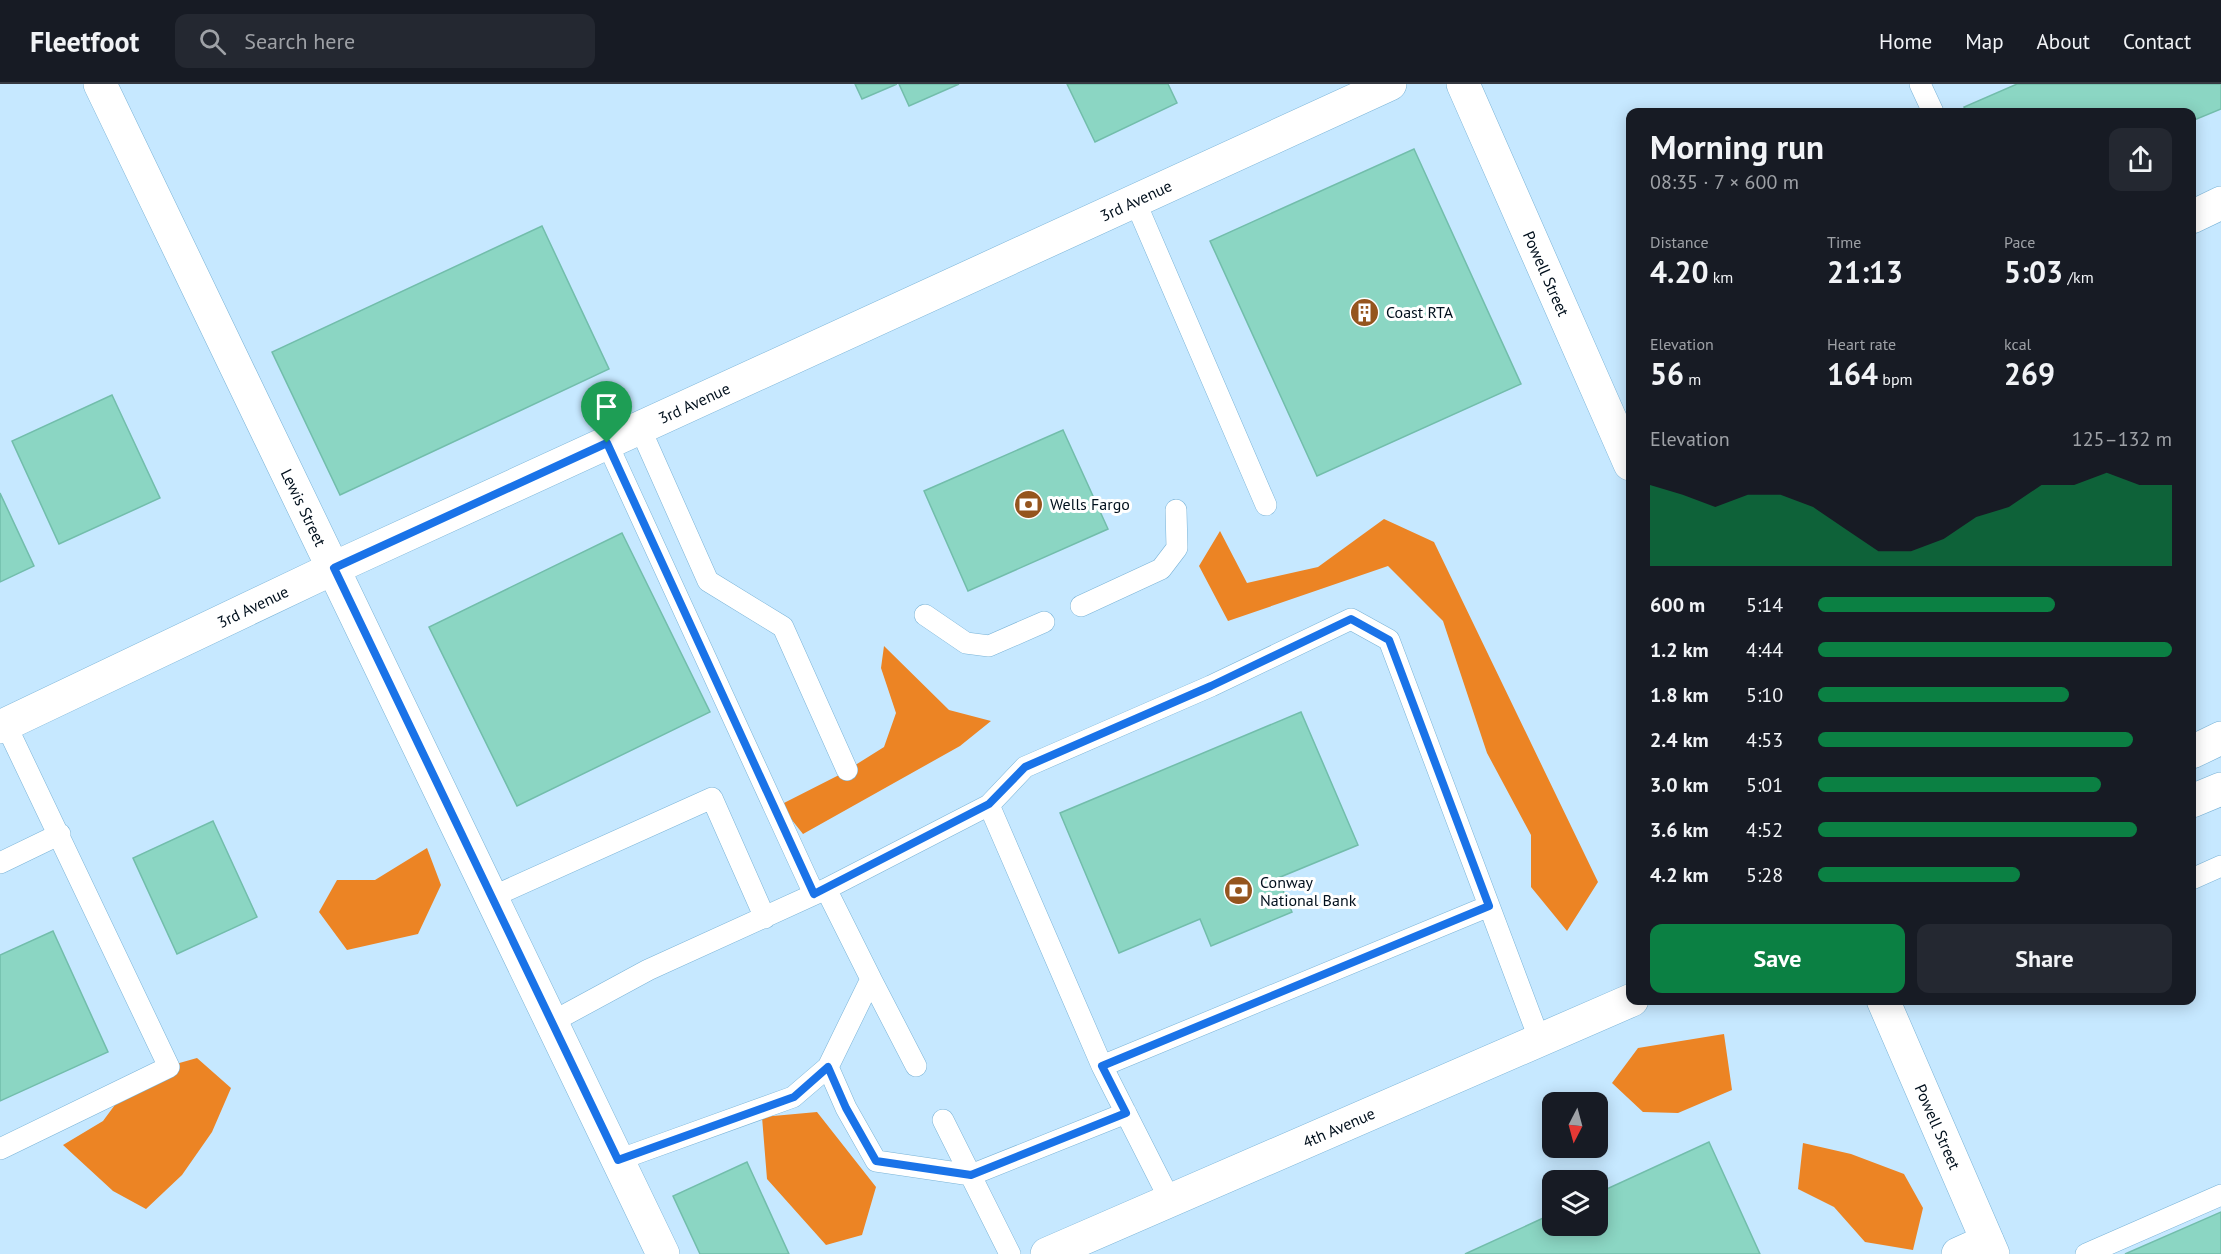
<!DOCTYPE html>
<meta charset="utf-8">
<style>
:root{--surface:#171b24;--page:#242831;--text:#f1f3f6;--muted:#9ea1a6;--line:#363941;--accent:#0b8043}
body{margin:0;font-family:"PT Sans",sans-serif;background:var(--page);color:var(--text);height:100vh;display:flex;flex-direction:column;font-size:22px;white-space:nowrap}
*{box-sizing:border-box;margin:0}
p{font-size:20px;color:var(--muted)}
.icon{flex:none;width:33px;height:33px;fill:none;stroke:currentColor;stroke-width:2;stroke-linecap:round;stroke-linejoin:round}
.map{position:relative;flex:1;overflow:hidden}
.sheet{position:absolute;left:1626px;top:24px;width:570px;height:897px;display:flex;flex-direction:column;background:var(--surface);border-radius:12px;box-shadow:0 3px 15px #0003}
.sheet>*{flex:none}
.needle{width:39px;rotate:186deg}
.tools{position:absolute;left:1542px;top:1008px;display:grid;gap:12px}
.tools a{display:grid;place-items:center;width:66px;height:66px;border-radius:12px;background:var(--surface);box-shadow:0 3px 15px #0003;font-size:30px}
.pin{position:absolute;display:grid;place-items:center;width:51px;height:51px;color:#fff;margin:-62px -26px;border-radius:50% 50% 50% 0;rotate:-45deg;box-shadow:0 0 6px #0007}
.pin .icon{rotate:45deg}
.round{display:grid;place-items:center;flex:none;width:63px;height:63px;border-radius:12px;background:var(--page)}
.summary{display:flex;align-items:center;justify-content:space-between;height:102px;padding:0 24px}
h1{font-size:33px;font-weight:600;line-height:45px}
.metrics{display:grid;grid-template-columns:repeat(3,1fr);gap:9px;height:102px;padding:6px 24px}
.metrics div{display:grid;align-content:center}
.metrics b{font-size:30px;font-weight:600}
.metrics small{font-size:16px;font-weight:400}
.metrics p{font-size:16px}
.chart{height:168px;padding:12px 24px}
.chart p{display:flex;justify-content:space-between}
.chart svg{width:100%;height:108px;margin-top:6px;fill:var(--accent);opacity:.7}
.action{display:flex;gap:12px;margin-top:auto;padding:12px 24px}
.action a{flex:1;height:69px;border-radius:12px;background:var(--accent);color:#fff;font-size:24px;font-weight:600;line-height:69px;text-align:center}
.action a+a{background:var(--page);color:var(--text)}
ul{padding:0 24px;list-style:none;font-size:20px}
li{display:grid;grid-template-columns:96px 72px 1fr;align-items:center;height:45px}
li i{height:15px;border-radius:8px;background:var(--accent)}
header{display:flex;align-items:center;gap:36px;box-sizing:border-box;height:84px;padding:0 30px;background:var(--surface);border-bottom:2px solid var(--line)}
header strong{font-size:28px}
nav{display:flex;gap:33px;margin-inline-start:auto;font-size:21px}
.search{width:420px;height:54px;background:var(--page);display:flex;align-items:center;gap:15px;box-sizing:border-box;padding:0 21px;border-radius:12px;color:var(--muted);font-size:22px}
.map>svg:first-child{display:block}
.forest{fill:#ec8424}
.building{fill:#8bd6c3;stroke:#72bdab;stroke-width:1.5}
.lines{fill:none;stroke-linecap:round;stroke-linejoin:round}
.lane-casing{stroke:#79b3d7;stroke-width:22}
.street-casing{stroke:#79b3d7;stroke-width:34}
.primary-casing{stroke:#79b3d7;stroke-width:34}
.lane{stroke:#fff;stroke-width:21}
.street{stroke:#fff;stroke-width:33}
.primary{stroke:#fff;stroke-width:33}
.route-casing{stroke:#fff;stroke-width:12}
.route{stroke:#1a73e8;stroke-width:8}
.labels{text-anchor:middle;stroke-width:6;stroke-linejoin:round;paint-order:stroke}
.street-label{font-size:16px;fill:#000f1c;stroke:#fff}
.poi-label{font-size:16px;fill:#000f1c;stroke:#fff;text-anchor:start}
</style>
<header>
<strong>Fleetfoot</strong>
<div class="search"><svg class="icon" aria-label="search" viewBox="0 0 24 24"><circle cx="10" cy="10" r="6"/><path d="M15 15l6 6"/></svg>Search here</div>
<nav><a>Home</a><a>Map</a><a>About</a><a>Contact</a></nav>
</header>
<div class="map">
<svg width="2221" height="1170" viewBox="0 0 2221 1170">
<rect width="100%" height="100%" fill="#c6e8ff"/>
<!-- forest -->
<path class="forest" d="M1384,435L1434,458L1598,798L1567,847L1531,803V751L1487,669L1443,537L1388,482L1228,537L1199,482L1220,447L1247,499L1318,483Z
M884,562L949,626L991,637L960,662L803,750L780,721L841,690L884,663L896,629L881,584Z
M427,764L441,801L418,850L347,866L319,828L337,796H375Z
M1724,950L1732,1006L1678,1029L1643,1028L1612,999L1638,964Z
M197,974L231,1004L212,1048L182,1091L146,1125L113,1107L63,1061L103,1037L137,991Z
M817,1028L876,1103L862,1151L826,1161L767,1095L762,1033Z
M1803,1059L1851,1070L1904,1090L1923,1124L1913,1166L1865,1158L1834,1123L1798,1105Z"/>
<!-- building -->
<path class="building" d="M855,0H897L862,15Z
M899,0H959L909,22Z
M1067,0H1168L1177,19L1095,58Z
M2017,0H2221V25L2192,37V28H1967L1964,23Z
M1414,65L1521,300L1317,392L1210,157Z
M542,142L609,285L340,411L272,268Z
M112,311L160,414L59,460L12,357Z
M1063,346L1108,445L968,507L924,407Z
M0,409L34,482L0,498Z
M622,449L710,628L517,722L429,543Z
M1301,628L1358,761L1278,794L1292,828L1211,862L1200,835L1119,869L1060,729Z
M213,737L257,833L177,870L133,774Z
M53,847L108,968L0,1017V871Z
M1709,1058L1760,1170H1465L1552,1130V1142H1598V1109Z
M747,1078L789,1170H700L673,1112Z
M2221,1128V1170H2125Z"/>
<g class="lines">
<defs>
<path id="lane" d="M1920,0L1933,28
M1135,117L1266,421
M640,344L708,497L783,543L847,686
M607,359L814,810
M1081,522L1161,485L1177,464L1176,426
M925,531L966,559L989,562L1044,538
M989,721L1102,982L1489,822
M0,779L60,750
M2192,795L2221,782
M492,813L712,714L765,834
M871,895L916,982
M552,938L648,886L826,805L989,721L1025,683L1211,602L1351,535L1389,556L1540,957
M1102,982L1170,1116
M828,983L846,1024L876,1077L971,1091L1126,1029
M943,1036L1010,1170
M0,1065L169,983L6,641
M618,1076L793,1013L828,983L871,895L826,805
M2086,1170L2221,1111"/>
<g id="street">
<path id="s1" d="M100,0L663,1170"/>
<path id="s2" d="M1463,0L1630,380"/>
<path d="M2192,133L2221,119"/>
<path id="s3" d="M1883,916L1993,1170"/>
<path d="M1958,1170L1987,1157"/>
</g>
<g id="primary">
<path id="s4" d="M0,643L334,484L1390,0"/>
<path d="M2192,668L2221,654"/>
<path d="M2192,717L2221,705"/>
<path id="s5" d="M1047,1170L1632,916"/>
</g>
</defs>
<!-- lane casing -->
<use href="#lane" class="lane-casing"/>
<!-- street casing -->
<use href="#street" class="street-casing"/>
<!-- primary casing -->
<use href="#primary" class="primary-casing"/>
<!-- lane -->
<use href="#lane" class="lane"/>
<!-- street -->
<use href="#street" class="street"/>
<!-- primary -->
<use href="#primary" class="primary"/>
</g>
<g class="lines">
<defs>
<path id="route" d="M607,359L814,810L989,720L1025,683L1211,602L1351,535L1389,556L1489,822L1102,982L1126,1029L971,1091L876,1077L846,1024L828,983L794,1013L618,1076L334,484Z"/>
</defs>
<!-- route casing -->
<use href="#route" class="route-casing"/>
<!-- route -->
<use href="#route" class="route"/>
</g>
<!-- icons -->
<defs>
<symbol id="building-disc" viewBox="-11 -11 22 22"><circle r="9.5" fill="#95551e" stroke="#fff"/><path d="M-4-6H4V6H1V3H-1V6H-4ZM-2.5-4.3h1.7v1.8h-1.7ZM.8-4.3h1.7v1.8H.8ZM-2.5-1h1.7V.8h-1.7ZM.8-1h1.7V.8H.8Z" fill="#fff"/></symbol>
<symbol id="bank-disc" viewBox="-11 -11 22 22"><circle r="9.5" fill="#95551e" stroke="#fff"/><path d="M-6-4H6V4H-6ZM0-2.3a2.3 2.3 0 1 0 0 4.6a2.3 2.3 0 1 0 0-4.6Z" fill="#fff"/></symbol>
</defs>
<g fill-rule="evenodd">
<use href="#building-disc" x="1348" y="212" width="33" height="33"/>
<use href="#bank-disc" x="1012" y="404" width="33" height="33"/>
<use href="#bank-disc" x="1222" y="790" width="33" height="33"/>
</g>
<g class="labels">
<!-- street labels -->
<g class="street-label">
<text dy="6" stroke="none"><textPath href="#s4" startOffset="1252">3rd Avenue</textPath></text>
<text dy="6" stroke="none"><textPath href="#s2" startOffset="207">Powell Street</textPath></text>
<text dy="6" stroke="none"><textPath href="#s4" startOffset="766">3rd Avenue</textPath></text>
<text dy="6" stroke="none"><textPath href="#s1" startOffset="470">Lewis Street</textPath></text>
<text dy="6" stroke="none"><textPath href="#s4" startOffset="280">3rd Avenue</textPath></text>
<text dy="6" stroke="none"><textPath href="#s5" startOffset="318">4th Avenue</textPath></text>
<text dy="6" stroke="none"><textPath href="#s3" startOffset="138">Powell Street</textPath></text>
</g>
<!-- poi labels -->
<g class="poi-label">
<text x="1386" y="234">Coast RTA</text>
<text x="1050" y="426">Wells Fargo</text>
<text x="1260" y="804">Conway<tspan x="1260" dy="18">National Bank</tspan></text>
</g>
</g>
</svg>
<div class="tools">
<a><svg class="needle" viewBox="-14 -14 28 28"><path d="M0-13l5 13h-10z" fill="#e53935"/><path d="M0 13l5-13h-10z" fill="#9ea1a6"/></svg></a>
<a><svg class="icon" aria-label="layers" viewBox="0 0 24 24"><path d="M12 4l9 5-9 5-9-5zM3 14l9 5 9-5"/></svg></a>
</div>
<div class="pin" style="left:607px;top:359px;background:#1e9e55"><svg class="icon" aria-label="arrive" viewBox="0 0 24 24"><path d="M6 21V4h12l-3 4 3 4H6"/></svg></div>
<section class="sheet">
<div class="summary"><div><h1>Morning run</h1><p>08:35 · 7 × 600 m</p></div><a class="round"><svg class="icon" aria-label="share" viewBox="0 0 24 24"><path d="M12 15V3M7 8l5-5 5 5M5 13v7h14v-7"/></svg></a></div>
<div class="metrics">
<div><p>Distance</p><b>4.20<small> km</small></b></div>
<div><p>Time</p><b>21:13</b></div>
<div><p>Pace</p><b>5:03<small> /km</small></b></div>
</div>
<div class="metrics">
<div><p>Elevation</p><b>56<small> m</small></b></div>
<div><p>Heart rate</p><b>164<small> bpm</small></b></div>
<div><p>kcal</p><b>269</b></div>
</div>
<div class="chart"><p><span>Elevation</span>125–132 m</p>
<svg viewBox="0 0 160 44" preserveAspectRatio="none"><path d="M0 44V11L10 15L20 20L30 15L40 15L50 20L60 29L70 38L80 38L90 33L100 24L110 20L120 11L130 11L140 6L150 11L160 11V44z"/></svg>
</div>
<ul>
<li><b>600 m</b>5:14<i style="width:67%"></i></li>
<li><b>1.2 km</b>4:44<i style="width:100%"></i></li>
<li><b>1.8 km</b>5:10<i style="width:71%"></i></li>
<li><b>2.4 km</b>4:53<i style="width:89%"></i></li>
<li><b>3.0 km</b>5:01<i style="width:80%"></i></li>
<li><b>3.6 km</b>4:52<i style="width:90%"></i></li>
<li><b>4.2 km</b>5:28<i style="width:57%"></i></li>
</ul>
<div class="action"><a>Save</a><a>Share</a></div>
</section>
</div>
